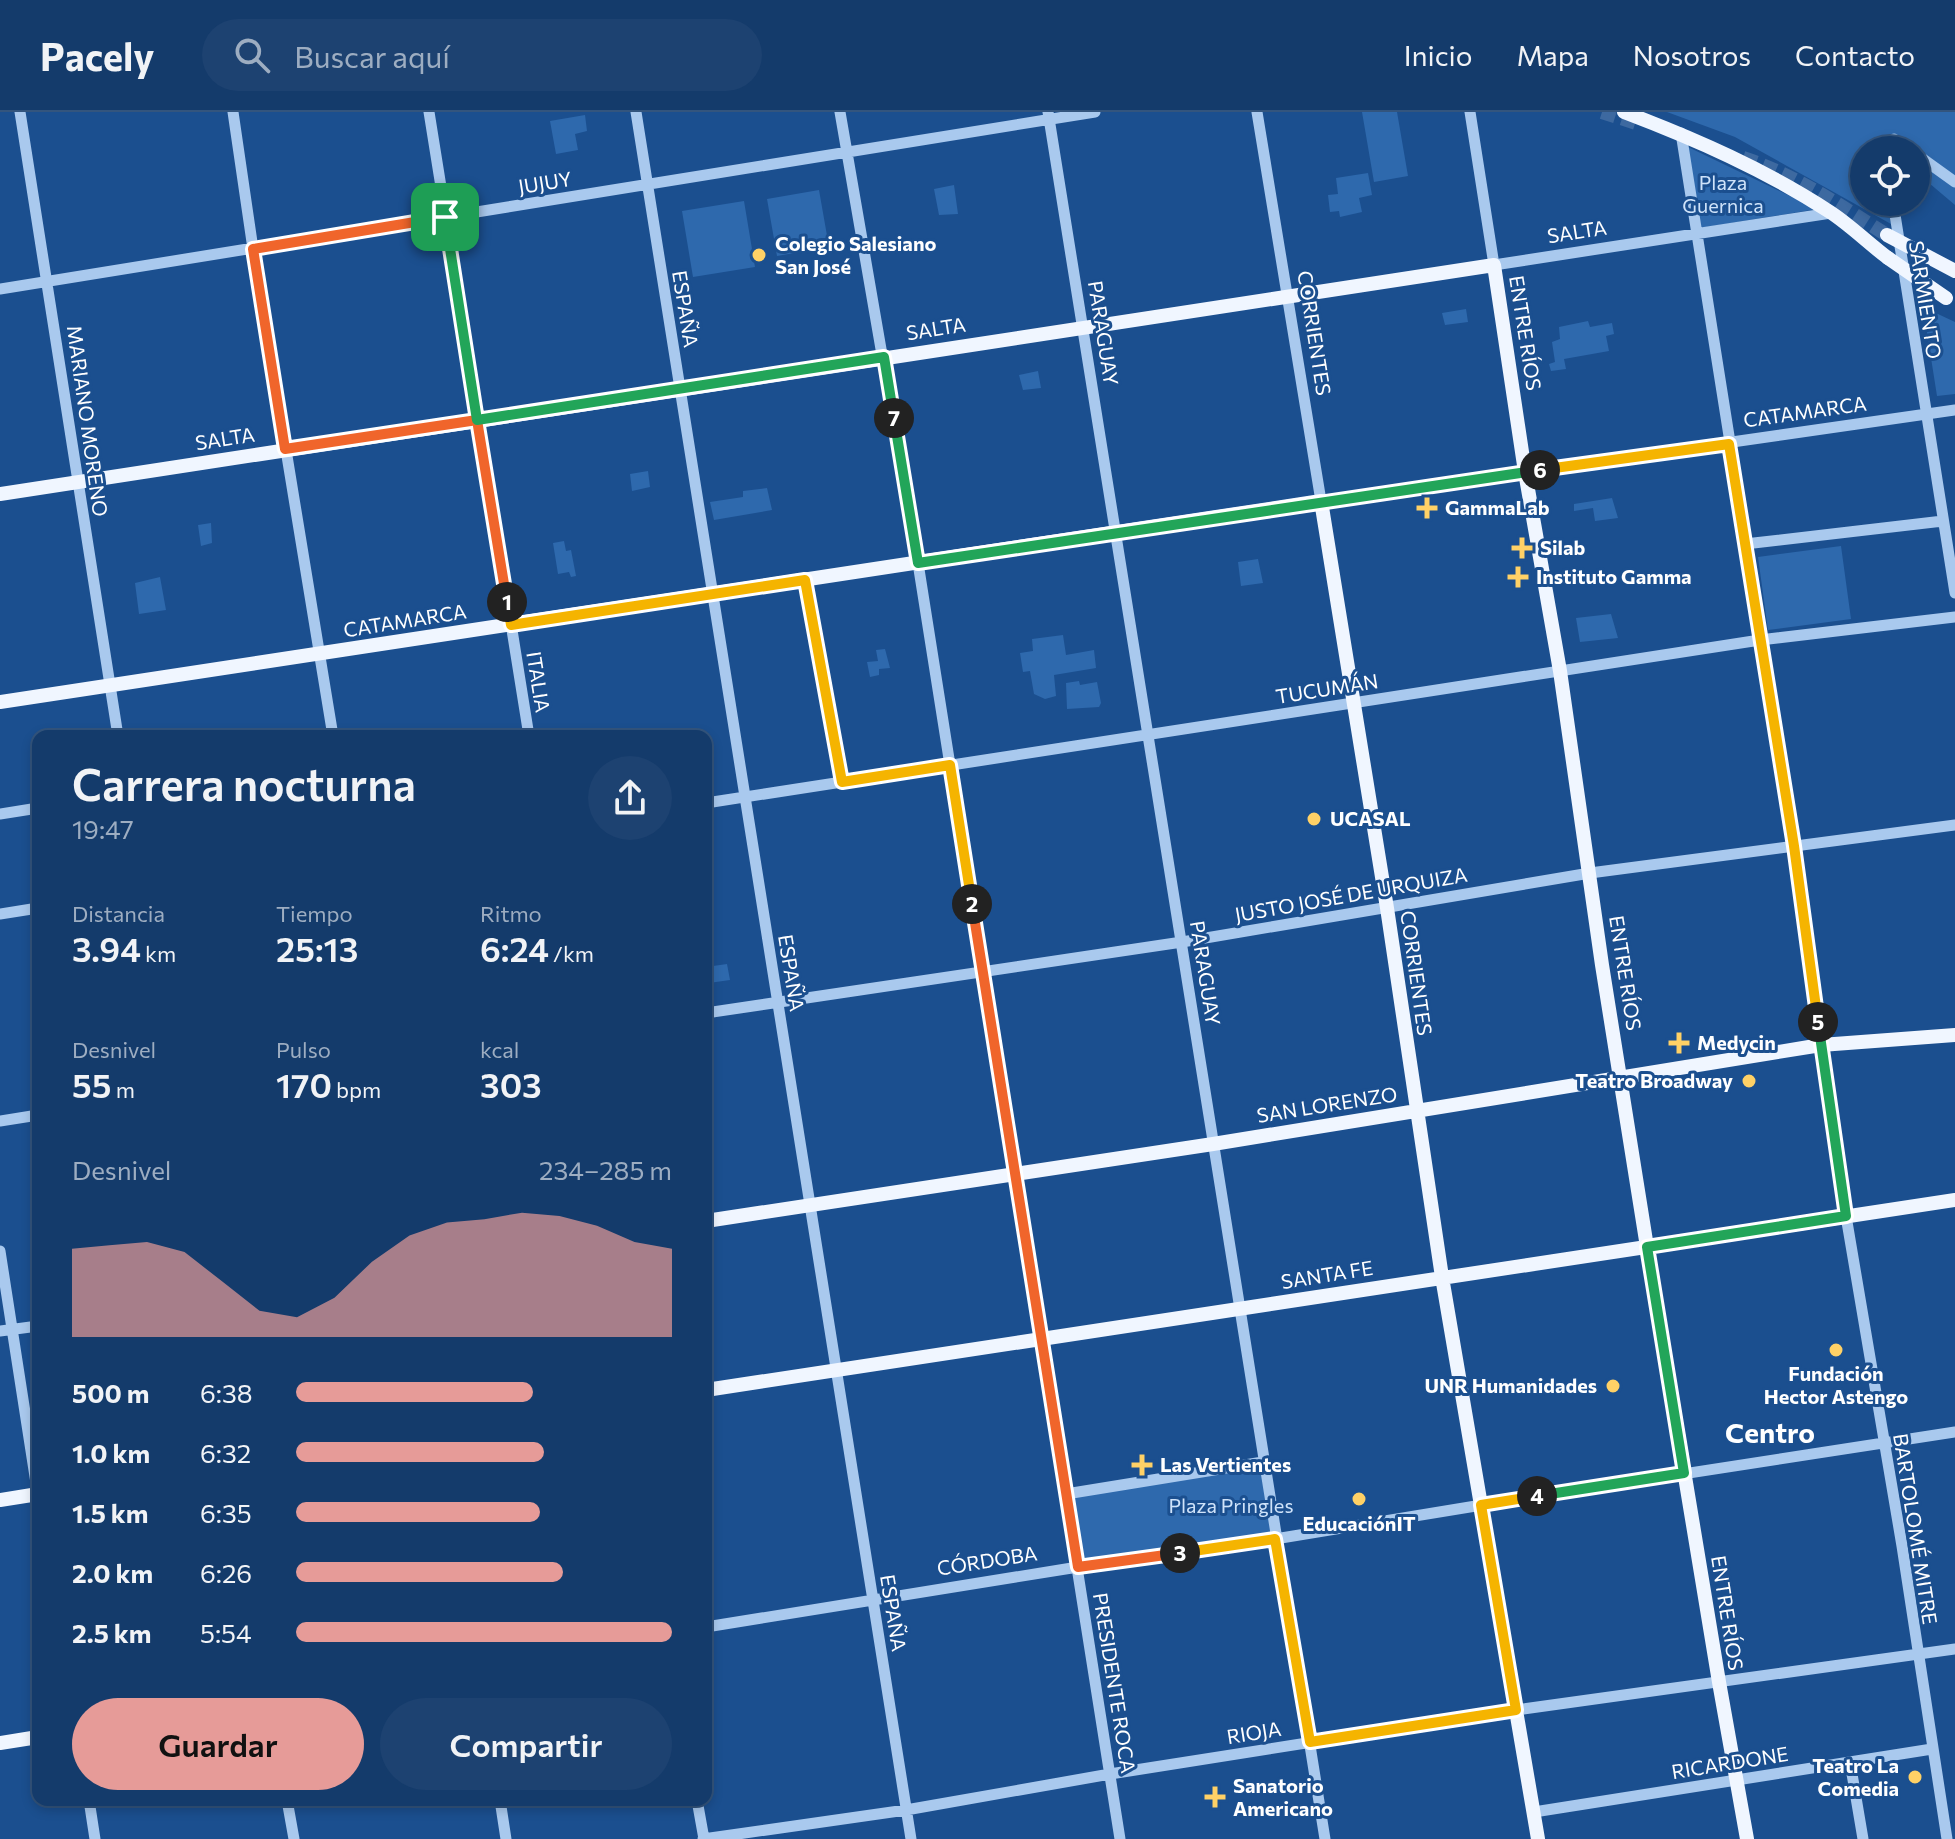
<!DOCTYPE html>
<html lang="es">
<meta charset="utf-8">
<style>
:root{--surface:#143b6b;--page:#1d4271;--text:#f1f3f6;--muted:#9dadc1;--line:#33557e;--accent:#e69b98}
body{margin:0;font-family:Commissioner,sans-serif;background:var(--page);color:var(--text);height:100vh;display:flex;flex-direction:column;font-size:30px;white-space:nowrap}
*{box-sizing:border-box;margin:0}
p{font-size:26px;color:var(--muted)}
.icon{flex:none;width:44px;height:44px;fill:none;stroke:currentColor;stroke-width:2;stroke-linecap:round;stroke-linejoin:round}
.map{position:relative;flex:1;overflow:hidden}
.details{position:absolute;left:32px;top:618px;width:680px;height:1076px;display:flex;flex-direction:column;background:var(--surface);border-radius:16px;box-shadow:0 4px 12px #0003,0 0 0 2px var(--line)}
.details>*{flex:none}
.fabs{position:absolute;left:1850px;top:24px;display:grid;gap:16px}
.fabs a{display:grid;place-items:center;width:80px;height:80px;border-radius:50%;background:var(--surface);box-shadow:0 4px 12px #0003,0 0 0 2px var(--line);font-size:40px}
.pin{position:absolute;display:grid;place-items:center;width:68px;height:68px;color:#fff;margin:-34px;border-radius:16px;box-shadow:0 4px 12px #0006}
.km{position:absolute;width:40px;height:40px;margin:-20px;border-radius:50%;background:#222;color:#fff;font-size:22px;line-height:40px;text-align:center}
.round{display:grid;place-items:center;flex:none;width:84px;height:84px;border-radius:42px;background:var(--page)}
.summary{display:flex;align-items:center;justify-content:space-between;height:136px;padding:0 40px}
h1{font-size:44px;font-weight:600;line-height:60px}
.stats{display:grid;grid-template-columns:repeat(3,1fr);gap:12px;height:136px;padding:8px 40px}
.stats div{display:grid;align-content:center}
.stats b{font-size:34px;font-weight:600}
.stats small{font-size:22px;font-weight:400}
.stats p{font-size:22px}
.chart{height:224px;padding:16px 40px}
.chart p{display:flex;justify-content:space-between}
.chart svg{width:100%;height:144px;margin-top:8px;fill:var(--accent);opacity:.7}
.button{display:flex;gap:16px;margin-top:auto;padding:16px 40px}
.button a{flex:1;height:92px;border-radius:48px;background:var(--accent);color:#111;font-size:32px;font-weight:600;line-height:92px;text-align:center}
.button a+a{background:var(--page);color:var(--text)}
ul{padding:0 40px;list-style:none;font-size:26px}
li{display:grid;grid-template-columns:128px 96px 1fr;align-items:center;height:60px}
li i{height:20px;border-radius:10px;background:var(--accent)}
header{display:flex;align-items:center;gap:48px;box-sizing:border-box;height:112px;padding:0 40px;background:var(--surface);border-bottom:2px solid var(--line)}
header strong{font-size:38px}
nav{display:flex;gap:44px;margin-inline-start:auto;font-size:28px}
.search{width:560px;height:72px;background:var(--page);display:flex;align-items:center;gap:20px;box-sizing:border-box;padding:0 28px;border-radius:44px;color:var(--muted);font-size:30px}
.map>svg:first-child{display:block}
.green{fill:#2e69ad}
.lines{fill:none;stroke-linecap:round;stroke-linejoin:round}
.major-tunnel{stroke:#3d69a0;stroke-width:14;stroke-dasharray:14 7;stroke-linecap:butt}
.minor{stroke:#a9c9ee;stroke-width:11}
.major{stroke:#f0f6ff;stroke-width:14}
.major-bridge{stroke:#f0f6ff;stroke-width:14}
.split-1-casing{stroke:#fff;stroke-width:16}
.split-2-casing{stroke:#fff;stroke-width:16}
.split-3-casing{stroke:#fff;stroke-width:16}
.split-4-casing{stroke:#fff;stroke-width:16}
.split-5-casing{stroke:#fff;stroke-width:16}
.split-6-casing{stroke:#fff;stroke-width:16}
.split-7-casing{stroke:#fff;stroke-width:16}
.split-8-casing{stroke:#fff;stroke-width:16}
.split-1{stroke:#f0652b;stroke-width:10}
.split-2{stroke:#f5b400;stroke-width:10}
.split-3{stroke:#f0652b;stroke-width:10}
.split-4{stroke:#f5b400;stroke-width:10}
.split-5{stroke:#22a559;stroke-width:10}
.split-6{stroke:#f5b400;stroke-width:10}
.split-7{stroke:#22a559;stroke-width:10}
.split-8{stroke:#22a559;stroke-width:10}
.poi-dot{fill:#ffd166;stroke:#1b4f8f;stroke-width:3}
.labels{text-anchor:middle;stroke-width:6;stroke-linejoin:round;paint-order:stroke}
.street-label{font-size:20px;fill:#fff;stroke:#1b4f8f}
.park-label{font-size:20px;fill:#cfe3fa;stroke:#1b4f8f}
.poi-label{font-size:20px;font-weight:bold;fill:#fff;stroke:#1b4f8f;text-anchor:start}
.district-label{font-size:28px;font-weight:bold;fill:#fff;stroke:#1b4f8f}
</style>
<header>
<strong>Pacely</strong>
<div class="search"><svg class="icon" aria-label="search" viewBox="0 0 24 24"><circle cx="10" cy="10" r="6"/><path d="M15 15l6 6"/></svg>Buscar aquí</div>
<nav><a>Inicio</a><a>Mapa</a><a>Nosotros</a><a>Contacto</a></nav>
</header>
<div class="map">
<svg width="1955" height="1727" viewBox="0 0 1955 1727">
<rect width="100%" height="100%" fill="#1b4f8f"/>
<!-- green -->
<path class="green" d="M1362,0H1397L1408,64L1374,70Z
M1667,0H1955V93L1916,60V38H1864V90H1889L1891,112L1735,25Z
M585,3L587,19L575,22L578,38L556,42L550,9Z
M1688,35L1817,97L1701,116Z
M1368,61L1372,83L1359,86L1362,100L1340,105L1339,99L1330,100L1328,83L1338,82L1336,66Z
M954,73L958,102L939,103L934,77Z
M819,78L829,135L777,144L767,87Z
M744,89L755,155L693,165L682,99Z
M1923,195L1955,210V282L1937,284Z
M1466,197L1468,210L1445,213L1442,201Z
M1588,209L1590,215L1612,211L1614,222L1606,224L1609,239L1564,247L1566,257L1551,259L1549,252L1555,250L1552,230L1560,227L1559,215Z
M1038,259L1041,276L1023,278L1019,263Z
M648,359L650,375L632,379L630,362Z
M767,376L772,398L714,408L710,390L743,385V379Z
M1612,386L1618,406L1595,409L1593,396L1574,399V392Z
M211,411L212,431L201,434L198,413Z
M564,429L566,439L571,438L576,464L571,465L569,460L558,462L553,431Z
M1841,434L1851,507L1768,518L1758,445Z
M1258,447L1263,471L1241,474L1238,450Z
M160,465L166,498L139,502L135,471Z
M1611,502L1618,526L1580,530L1576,506Z
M1063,523L1066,543L1094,538L1096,556L1054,563L1056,584L1045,587L1034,582L1030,559L1023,560L1020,541L1033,539L1032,527Z
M885,537L890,556L879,557V563L870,565L867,550L878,549L876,538Z
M1079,569L1080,573L1097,570L1101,591L1099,595L1067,597L1066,571Z
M727,852L730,868L709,871L706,855Z
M1263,1350L1275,1427L1078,1455L1066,1382Z"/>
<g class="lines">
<!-- major-tunnel -->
<path class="major-tunnel" d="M1602,0L1636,11
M1743,46C1795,63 1841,94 1887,123"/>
<!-- minor -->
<path class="minor" d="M20,0L118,624
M233,0L253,137L333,624
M429,0L529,624
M636,0L911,1727
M840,0L918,451L1120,1727
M1048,0L1325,1727
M1257,0L1321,389L1955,298
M1470,0L1494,153L1831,101
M1681,21L1794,734L1846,1104L1902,1434L1947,1727
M1888,38V30L1894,27L1910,38
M1916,42L1955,70
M1893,90L1955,481
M0,177L1095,0
M1745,432L1943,409
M805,468L842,670
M706,691L1760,528L1955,505
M0,702L38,696
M0,802L38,796
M706,901L1182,830L1590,761L1955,713
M0,1009L38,1003
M0,1139L38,1384
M0,1219L38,1214
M1066,1382L1263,1350
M706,1515L1078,1455L1275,1427L1488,1392L1955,1320
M1850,1650L1863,1727
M89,1688L95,1727
M287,1688L294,1727
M500,1688L506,1727
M697,1688L704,1727
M1534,1700L1932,1637
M703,1727L906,1698L1110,1662L1516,1598L1955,1537"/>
<!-- major -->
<path class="major" d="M1624,0C1695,27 1766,58 1830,100C1850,113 1868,131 1888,146
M1887,123L1955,159
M0,382L1494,153L1525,360L1560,559L1602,853L1647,1135L1719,1570L1747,1727
M0,590L1321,389L1387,796L1442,1165L1538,1727
M706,1109L1213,1032L1821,933L1955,923
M706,1278L1955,1088
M0,1388L38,1382
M0,1631L38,1625"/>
<!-- major-bridge -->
<path class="major-bridge" d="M1888,146L1946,186"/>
</g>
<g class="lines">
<defs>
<path id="split-1" d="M445,105L253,137L285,337L477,308L507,490"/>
<path id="split-2" d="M507,490L511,513L805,468L842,670L950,653L972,792"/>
<path id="split-3" d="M972,792L1078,1455L1180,1441"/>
<path id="split-4" d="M1180,1441L1275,1427L1310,1630L1516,1598L1481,1393L1537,1384"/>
<path id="split-5" d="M1537,1384L1684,1361L1647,1135L1846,1104L1818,910"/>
<path id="split-6" d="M1540,358L1729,332L1794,734L1818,910"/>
<path id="split-7" d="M894,306L918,451L1540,358"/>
<path id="split-8" d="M445,105L477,308L884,245L894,306"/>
</defs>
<!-- split-1 casing -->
<use href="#split-1" class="split-1-casing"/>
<!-- split-2 casing -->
<use href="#split-2" class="split-2-casing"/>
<!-- split-3 casing -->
<use href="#split-3" class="split-3-casing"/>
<!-- split-4 casing -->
<use href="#split-4" class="split-4-casing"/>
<!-- split-5 casing -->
<use href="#split-5" class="split-5-casing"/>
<!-- split-6 casing -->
<use href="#split-6" class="split-6-casing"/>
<!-- split-7 casing -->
<use href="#split-7" class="split-7-casing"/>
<!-- split-8 casing -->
<use href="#split-8" class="split-8-casing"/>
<!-- split-1 -->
<use href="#split-1" class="split-1"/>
<!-- split-2 -->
<use href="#split-2" class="split-2"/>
<!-- split-3 -->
<use href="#split-3" class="split-3"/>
<!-- split-4 -->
<use href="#split-4" class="split-4"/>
<!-- split-5 -->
<use href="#split-5" class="split-5"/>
<!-- split-6 -->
<use href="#split-6" class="split-6"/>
<!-- split-7 -->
<use href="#split-7" class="split-7"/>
<!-- split-8 -->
<use href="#split-8" class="split-8"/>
</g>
<!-- markers -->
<g class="poi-dot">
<circle cx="759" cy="143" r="8"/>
<path d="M1423 384h8v8h8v8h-8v8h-8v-8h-8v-8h8z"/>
<path d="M1518 424h8v8h8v8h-8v8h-8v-8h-8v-8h8z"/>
<path d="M1514 453h8v8h8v8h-8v8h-8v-8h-8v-8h8z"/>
<circle cx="1314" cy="707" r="8"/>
<path d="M1675 919h8v8h8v8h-8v8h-8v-8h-8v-8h8z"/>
<circle cx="1749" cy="969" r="8"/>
<circle cx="1836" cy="1238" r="8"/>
<circle cx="1613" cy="1274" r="8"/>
<path d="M1138 1341h8v8h8v8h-8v8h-8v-8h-8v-8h8z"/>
<circle cx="1359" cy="1387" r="8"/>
<circle cx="1915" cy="1665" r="8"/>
<path d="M1211 1673h8v8h8v8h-8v8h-8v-8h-8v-8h8z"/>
</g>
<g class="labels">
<!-- street labels -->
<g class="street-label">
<text transform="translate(545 71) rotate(-9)" y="7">JUJUY</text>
<text transform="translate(1577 120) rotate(-9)" y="7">SALTA</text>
<text transform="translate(1925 188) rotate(81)" y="7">SARMIENTO</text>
<text transform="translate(685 197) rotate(81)" y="7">ESPAÑA</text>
<text transform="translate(936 217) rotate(-9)" y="7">SALTA</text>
<text transform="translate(1103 221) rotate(81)" y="7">PARAGUAY</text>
<text transform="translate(1314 221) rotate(81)" y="7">CORRIENTES</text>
<text transform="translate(1525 221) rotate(81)" y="7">ENTRE RÍOS</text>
<text transform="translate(1805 300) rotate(-8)" y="7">CATAMARCA</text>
<text transform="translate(87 309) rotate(82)" y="7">MARIANO MORENO</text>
<text transform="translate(225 327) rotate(-9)" y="7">SALTA</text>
<text transform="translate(405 509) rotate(-9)" y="7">CATAMARCA</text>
<text transform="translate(538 570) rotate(81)" y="7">ITALIA</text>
<text transform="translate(1327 577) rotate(-9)" y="7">TUCUMÁN</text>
<text transform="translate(1351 783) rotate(-10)" y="7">JUSTO JOSÉ DE URQUIZA</text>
<text transform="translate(791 861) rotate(81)" y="7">ESPAÑA</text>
<text transform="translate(1205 861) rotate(81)" y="7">PARAGUAY</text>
<text transform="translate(1416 861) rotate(82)" y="7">CORRIENTES</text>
<text transform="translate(1625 861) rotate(81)" y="7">ENTRE RÍOS</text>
<text transform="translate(1327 993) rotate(-9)" y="7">SAN LORENZO</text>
<text transform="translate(1327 1163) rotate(-9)" y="7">SANTA FE</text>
<text transform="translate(1915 1417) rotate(81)" y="7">BARTOLOMÉ MITRE</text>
<text transform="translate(987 1449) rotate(-9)" y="7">CÓRDOBA</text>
<text transform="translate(893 1501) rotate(81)" y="7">ESPAÑA</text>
<text transform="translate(1727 1501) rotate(81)" y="7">ENTRE RÍOS</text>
<text transform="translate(1114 1571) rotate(81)" y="7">PRESIDENTE ROCA</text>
<text transform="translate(1254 1621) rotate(-9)" y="7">RIOJA</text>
<text transform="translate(1730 1651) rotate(-9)" y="7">RICARDONE</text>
</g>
<!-- park labels -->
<g class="park-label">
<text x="1723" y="78">Plaza<tspan x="1723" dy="23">Guernica</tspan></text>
<text x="1231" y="1401">Plaza Pringles</text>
</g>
<!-- poi labels -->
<g class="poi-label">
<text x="775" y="139">Colegio Salesiano<tspan x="775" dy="23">San José</tspan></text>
<text x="1445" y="403">GammaLab</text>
<text x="1540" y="443">Silab</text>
<text x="1536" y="472">Instituto Gamma</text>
<text x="1330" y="714">UCASAL</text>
<text x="1697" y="938">Medycin</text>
<text x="1733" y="976" text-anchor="end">Teatro Broadway</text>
<text x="1836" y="1269" text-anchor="middle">Fundación<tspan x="1836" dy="23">Hector Astengo</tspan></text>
<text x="1597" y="1281" text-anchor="end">UNR Humanidades</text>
<text x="1160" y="1360">Las Vertientes</text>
<text x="1359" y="1419" text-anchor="middle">EducaciónIT</text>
<text x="1899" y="1661" text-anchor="end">Teatro La<tspan x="1899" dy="23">Comedia</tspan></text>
<text x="1233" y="1681">Sanatorio<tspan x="1233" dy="23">Americano</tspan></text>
</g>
<!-- district labels -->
<g class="district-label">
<text x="1770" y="1331">Centro</text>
</g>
</g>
</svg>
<div class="fabs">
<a><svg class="icon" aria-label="locate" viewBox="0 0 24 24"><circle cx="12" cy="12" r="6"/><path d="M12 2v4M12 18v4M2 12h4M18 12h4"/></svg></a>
</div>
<div class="pin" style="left:445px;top:105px;background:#1e9e55"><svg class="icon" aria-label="arrive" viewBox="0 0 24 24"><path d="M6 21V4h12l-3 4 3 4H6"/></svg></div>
<b class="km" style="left:507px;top:490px">1</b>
<b class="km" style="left:972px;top:792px">2</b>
<b class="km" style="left:1180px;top:1441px">3</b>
<b class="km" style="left:1537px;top:1384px">4</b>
<b class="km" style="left:1818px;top:910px">5</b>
<b class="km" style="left:1540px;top:358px">6</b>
<b class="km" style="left:894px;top:306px">7</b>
<section class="details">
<div class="summary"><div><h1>Carrera nocturna</h1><p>19:47</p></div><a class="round"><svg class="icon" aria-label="share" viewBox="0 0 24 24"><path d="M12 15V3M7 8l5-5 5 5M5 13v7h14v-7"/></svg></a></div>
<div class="stats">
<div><p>Distancia</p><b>3.94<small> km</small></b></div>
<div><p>Tiempo</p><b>25:13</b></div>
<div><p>Ritmo</p><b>6:24<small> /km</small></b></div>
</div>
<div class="stats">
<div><p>Desnivel</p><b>55<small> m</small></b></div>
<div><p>Pulso</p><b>170<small> bpm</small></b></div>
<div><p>kcal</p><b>303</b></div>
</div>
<div class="chart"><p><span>Desnivel</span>234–285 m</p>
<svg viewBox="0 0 160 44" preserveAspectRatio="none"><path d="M0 44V17L10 16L20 15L30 18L40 27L50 36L60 38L70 32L80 21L90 13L100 9L110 8L120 6L130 7L140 10L150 15L160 17V44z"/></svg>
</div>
<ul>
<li><b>500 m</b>6:38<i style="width:63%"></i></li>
<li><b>1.0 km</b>6:32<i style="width:66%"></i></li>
<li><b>1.5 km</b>6:35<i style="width:65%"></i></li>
<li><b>2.0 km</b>6:26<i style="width:71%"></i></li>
<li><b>2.5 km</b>5:54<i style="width:100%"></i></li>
</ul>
<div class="button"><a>Guardar</a><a>Compartir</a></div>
</section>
</div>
